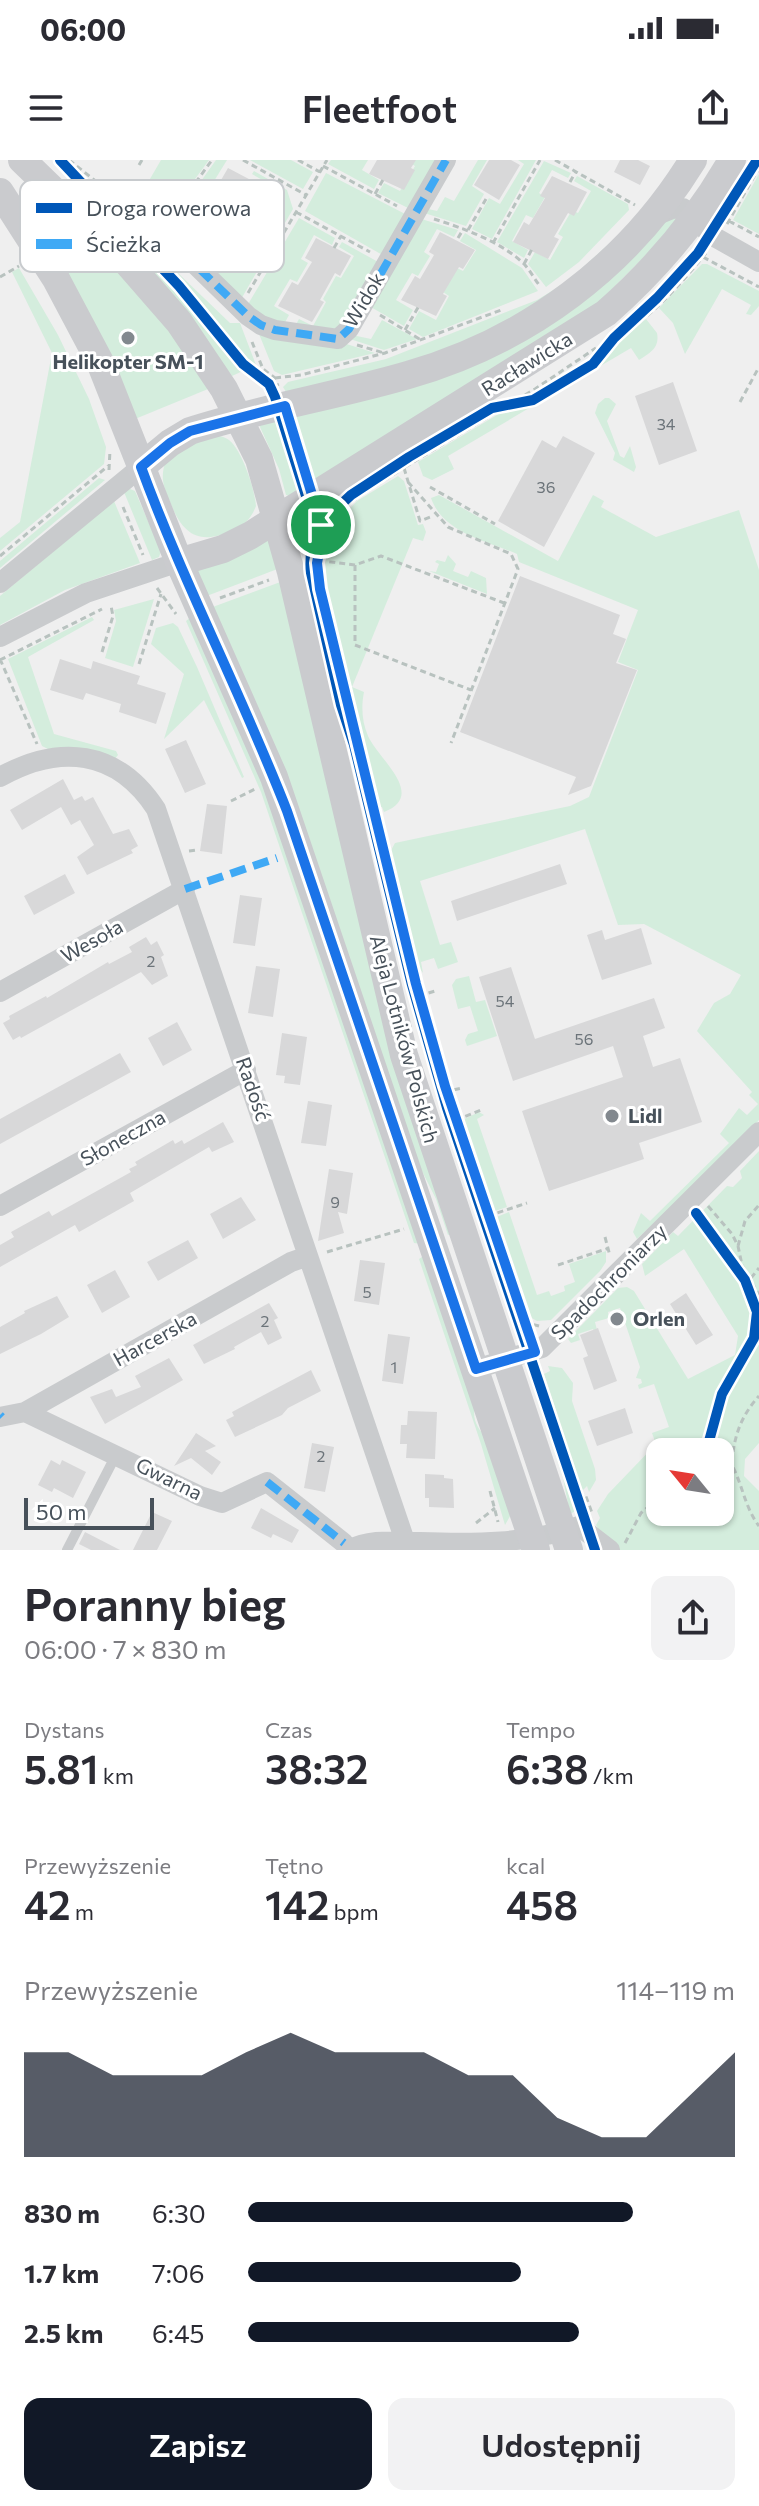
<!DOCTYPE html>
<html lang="pl">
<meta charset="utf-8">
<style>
:root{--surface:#fff;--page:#f2f2f3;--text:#2b2b33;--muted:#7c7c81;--accent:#111827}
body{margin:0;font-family:Commissioner,sans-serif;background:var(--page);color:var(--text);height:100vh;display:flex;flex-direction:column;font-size:30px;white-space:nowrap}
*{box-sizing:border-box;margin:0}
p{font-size:26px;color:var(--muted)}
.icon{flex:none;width:44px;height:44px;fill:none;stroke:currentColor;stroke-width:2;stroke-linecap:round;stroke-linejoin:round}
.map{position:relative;height:1390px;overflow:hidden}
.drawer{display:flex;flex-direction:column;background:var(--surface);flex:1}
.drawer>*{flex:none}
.needle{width:52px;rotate:300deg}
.tools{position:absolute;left:646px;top:1278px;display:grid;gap:16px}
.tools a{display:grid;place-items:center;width:88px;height:88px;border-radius:16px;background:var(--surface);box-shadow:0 2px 6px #0004;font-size:40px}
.scale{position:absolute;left:24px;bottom:20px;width:130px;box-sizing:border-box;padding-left:8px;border:4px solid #47515a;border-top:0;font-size:22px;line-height:28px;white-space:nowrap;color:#47515a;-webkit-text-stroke:6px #fff;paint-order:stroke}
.pin{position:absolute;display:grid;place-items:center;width:68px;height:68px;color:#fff;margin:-34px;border:4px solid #fff;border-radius:50%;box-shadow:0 2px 8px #0007}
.round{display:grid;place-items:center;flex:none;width:84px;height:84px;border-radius:16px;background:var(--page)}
.summary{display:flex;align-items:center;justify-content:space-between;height:136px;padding:0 24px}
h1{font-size:44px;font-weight:600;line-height:60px}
.metrics{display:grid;grid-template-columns:repeat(3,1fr);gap:12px;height:136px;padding:8px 24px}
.metrics div{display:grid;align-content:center}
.metrics b{font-size:40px;font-weight:600}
.metrics small{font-size:22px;font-weight:400}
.metrics p{font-size:22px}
.chart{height:224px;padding:16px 24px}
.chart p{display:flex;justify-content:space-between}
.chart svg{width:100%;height:144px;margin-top:8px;fill:var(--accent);opacity:.7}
.button{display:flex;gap:16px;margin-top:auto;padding:16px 24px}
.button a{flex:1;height:92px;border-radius:16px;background:var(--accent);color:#fff;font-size:32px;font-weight:600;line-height:92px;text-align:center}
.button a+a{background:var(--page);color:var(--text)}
ul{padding:0 24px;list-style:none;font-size:26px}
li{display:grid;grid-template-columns:128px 96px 1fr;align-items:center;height:60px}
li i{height:20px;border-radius:10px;background:var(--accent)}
.status{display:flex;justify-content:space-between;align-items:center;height:56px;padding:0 40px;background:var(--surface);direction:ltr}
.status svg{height:22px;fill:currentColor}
header{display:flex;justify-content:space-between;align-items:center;height:104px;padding:0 24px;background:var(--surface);font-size:36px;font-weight:600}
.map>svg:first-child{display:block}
.green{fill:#d4eddd;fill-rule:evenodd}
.building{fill:#d8d8d9}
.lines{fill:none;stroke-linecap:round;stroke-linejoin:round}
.path{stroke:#b8c2bf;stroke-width:3;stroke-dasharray:6 4;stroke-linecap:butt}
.lane{stroke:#c9cbcd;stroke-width:10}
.street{stroke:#c9cbcd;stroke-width:20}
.secondary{stroke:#cacbce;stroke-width:28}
.quiet{stroke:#3fa9f5;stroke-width:8;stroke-dasharray:16 8;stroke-linecap:butt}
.cycleway-casing{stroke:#fff;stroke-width:15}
.cycleway{stroke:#0057b8;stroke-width:10}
.route-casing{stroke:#fff;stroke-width:16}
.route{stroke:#1a73e8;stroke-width:10}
.poi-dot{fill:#82888e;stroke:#fff;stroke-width:3}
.labels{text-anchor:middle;stroke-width:6;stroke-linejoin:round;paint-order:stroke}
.number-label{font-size:16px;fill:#6c747a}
.street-label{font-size:20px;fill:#47515a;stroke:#fff}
.poi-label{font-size:20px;font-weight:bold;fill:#47515a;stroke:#fff;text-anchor:start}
.key{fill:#fff;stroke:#c8cbce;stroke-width:2}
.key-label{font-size:22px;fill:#47515a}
</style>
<div class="status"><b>06:00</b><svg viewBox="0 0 49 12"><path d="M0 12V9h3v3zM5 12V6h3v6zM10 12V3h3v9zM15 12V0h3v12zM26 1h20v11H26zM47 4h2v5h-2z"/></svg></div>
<header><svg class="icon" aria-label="menu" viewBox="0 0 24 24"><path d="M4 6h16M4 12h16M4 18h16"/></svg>Fleetfoot<svg class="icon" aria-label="share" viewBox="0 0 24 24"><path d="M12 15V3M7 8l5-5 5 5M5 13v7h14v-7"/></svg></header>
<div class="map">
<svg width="759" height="1390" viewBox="0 0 759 1390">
<rect width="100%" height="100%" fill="#efefef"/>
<!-- green -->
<path class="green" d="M161,0H209L162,64C149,52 133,42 136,24H147Z
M216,0H227L211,26L218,31L209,47L201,44L184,73L202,84L195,96L167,69Z
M250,0H291L313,12L303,29Z
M331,0H368L362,10L379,20L374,29L328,4Z
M412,0H440L412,50L378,33L384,23L400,31L415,6L410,3Z
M478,0H487L472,26L484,34L466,66L421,52L424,48L437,51L445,37L454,41Z
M518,0H536L492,79L472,69L489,38L500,44L524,4Z
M544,1L571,13L568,18L552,10L539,33L545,37L533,58L526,55L512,81L528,90L524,98L497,82Z
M254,11L287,30L293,49L240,141L200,101L208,86L224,94L239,68L235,65L247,45L252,47L266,22L252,14Z
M326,13L409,56L386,97L305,51Z
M759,14V74L733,60Z
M577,16L628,44L629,50L579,102L546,127L528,104L535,92L550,100L563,77L558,74L572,50L578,53L591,31L574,21Z
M45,36L127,117L213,227L135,259L25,52Z
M126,53L131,55L128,65L230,163H240L256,205L251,207L247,204L185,129L117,58Z
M674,55L682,59L590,151L316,322L314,317H310L293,254L445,213Z
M299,58L335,78L332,85L314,75L301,99L308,103L297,122L290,119L274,146L289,155L282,168L247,146Z
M418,58L458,70L454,77L437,69L424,92L430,96L418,116L412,113L396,140L413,150L404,166L369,146Z
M113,61L177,128L245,210L232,216L229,212L113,72Z
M623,71L625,73C574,126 512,168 442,194C393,212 340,222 288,235L283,227L288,222L386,199L537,140L568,121Z
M465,73L522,108L538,131L423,177L409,169L419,151L436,160L449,136L443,132L457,108L463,111L476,90L460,81Z
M342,82L380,103L344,169L294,168L299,159L313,166L326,142L323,139L336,116L341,118L354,96L339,87Z
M702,104H707L759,131V146L751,155L746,154L751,145L722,129L685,194L673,163L659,148Z
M19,108L58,175L89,239L106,287L104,304L0,391V378L20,362L52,193L12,112Z
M646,159L657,173C660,188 650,193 639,200L631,188L448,296L454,309L432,320L423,316L418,302L507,249L537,241L582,214L594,205L610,186Z
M382,160L417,179L384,190L350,179L352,175L371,179Z
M257,169L337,181L375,193L282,215L274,211Z
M605,238H609L616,244L607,261L620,296L624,298L630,286L636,307L634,312L613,300L615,293L595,253L598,244Z
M278,259L300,330L290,336L286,335L279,309L260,267V265Z
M210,274C217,276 224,276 229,280C242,290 255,330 256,346C251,359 244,366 231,371C198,386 182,373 170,342C163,326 160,317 166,300Z
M398,316L404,321L418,365L423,364L426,372L423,381L413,378L352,527L364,532C361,547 362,562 368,576C379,600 427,635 384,652L382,647L375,648L335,479L325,432L322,401L329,370L357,341Z
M99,318L105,320L0,408V401Z
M130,329L135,331L161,391L159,397L152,400L124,332Z
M439,335L558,401L593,335L604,341L601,347L656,377L739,350L759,410V960L727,995L637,1079L633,1072L641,1053L650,1061L729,983L720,974L739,948L747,955L758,944L749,935L752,932L697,871L714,843L730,834L741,815L644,764L618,765L585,669L420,721L440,785L451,782L458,802L438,809L434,798L421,802L423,813L420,809L414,810L387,698L395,683L570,646L589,637L638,510L618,502L638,450L519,402L517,394C487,381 443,373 431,338Z
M114,341L140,403L65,430L0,465V436Z
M269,377L280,408L204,437L194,411Z
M448,395L456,404L453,411L468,417L471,411L486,418L487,434L429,411L436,412L439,404L435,402L437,400L445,402Z
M283,421L453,1073L448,1075L436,1039L411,989L210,448Z
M154,439L133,507L105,498L116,461L114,450Z
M192,456L253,589L423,1084L414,1083L261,632L186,461Z
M92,457L94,460L28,497L54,574L116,591L118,595L114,600L50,590L42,586L8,499Z
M173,463L178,467L197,507L244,617L242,618L204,540L164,579L184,514L151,484L156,468Z
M469,816L476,842L485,840L497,876L467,886L465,880L468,874L478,871L470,846L458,849L452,825L456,819Z
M479,952L484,955L477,959L507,1047L492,1052L487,1049L458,962Z
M759,991V1283L745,1299L744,1316L759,1331V1390H619L600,1373L596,1365L600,1358L597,1351L608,1334L656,1284L652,1273L669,1267L654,1224L639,1229L638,1225L642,1223L641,1219L636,1218L640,1207L620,1148L608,1152L609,1158L595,1162L598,1174L595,1175L593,1169L578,1174L580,1180L571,1183L568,1179L618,1128L627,1127L634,1131L688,1219L735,1195L738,1176L684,1089L645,1116L642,1104L673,1072L678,1076L727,1026L733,1027L742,1018L740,1011ZM660,1292H720V1352H660Z
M509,1052L537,1135L549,1131L551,1136L565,1131L564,1126L575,1122L569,1104L606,1091V1102L600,1111L551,1160L537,1161L523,1153L492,1063L494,1058Z
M426,1094L476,1242C471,1256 476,1269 488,1278L513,1351L505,1365L481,1284L419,1099Z
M548,1206L562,1208L573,1223L572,1241L595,1309L596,1320L589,1332L587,1326L582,1331L544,1214L550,1211Z
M532,1211L579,1349L570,1354L563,1318L529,1216Z"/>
<!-- building -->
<path class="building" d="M377,0H416L411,8L415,10L404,30L369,14Z
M489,0H511L520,5L499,40L474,25Z
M620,0H638L650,6L640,25L614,12Z
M228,8L262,26L251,45L247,43L231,69L235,72L224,92L189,76L203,51L209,55L223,31L217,27Z
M552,16L587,32L574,56L568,53L554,77L559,79L548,99L513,82L524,62L529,65L545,38L540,36Z
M440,72L475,90L463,109L459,107L443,134L447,136L436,156L401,140L415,116L420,119L434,95L429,92Z
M316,78L351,96L340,116L335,113L320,140L324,142L312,162L278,146L292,122L298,125L312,102L305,98Z
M673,222L697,291L659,305L635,236Z
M563,276L595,293L544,387L498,361L542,280L556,288Z
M520,416L620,455L613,474L626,479L616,503L637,510L591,626L568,635L576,617L460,572Z
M60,499L91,509L93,501L140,516L137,524L166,533L156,564L119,552L121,544L86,533L83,540L50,530Z
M186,580L206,624L185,633L165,589Z
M63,619L74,640L82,636L85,641L93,637L113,674L129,669L138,686L131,690L133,693L87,715L77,697L94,685L80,660L71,665L61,647L22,670L10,650Z
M207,644L227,646L222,694L200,691Z
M560,704L567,724L457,761L451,741Z
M65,714L75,733L34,755L24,736Z
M240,735L262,738L255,786L233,783Z
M641,768L652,804L602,820L587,775L602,770L605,780Z
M146,777L151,785L157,781L164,795L161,797L168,816L152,825L141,812L21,878L20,876L13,880L3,863L10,859L9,856L46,836L47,838L108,802L109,804L132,792L129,787Z
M256,806L280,809L273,857L248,853Z
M511,807L535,879L654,838L665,868L643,876L653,907L680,898L702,962L639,983L644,999L549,1031L522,951L623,917L613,886L513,921L479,817Z
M177,862L192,890L163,906L148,878Z
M282,873L307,877L300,925L284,923L285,916L276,915Z
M120,893L131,912L0,984V959Z
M308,941L332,945L326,986L301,983Z
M223,962L234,982L212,992L209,987L130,1033L134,1041L79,1072L75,1065L0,1107V1085L14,1077L11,1072L49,1051L52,1056L131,1012L129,1009L137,1005L135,1002L173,980L175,984L182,980L184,984Z
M329,1009L353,1013L347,1054L338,1052L344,1073L318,1081Z
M241,1037L256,1060L223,1079L210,1054Z
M188,1080L198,1098L158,1121L147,1102Z
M360,1100L385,1103L379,1145L354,1141Z
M115,1110L130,1137L102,1153L87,1125Z
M686,1133L713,1175L696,1185L670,1144Z
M57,1136L69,1157L41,1174L0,1194V1167L25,1153L24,1151Z
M269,1143L278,1158L274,1160L282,1178L268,1185L261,1172L234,1187L235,1189L204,1204L193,1185Z
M598,1168L617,1221L594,1230L583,1198L588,1196L580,1175Z
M388,1174L410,1177L403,1224L382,1221Z
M169,1198L183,1220L105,1264L90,1237L112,1229L116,1237L141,1227L135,1216Z
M311,1210L321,1231L288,1248L282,1255L235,1277L226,1260L234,1256L232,1252Z
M625,1248L633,1273L597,1286L588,1261Z
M408,1251L437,1252L435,1299L406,1298L407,1284H400L401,1265H407Z
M196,1273L216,1286L205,1291L221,1302L212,1315L191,1298L174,1306Z
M312,1283L334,1287L325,1332L304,1328Z
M51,1300L60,1305L62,1300L86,1312L73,1338L54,1328L52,1332L38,1325Z
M425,1314L444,1315V1318L453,1319L454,1348L429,1347V1338H425Z
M261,1348L299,1370L292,1383L273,1374L271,1378L251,1368Z
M152,1352L172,1361L157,1390H133Z
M85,1372L120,1390H91L79,1384Z"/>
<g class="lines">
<!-- path -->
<path class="path" d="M69,0L107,30
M243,0L306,35
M298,0L320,12
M555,0L635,45
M139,5L142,0
M323,6L397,46
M570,22L576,11
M375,34L384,18
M296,52L370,92
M172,55L212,0
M434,59C463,68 504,83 525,105C531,112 535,120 540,126
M729,61L759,77
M727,64L759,8
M468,70L486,39
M458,78L464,68
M493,83L540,0
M202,88L207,80
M334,88L341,76
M703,97L759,127
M524,104L532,89
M0,117L19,106
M248,133L327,0
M380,155L421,180
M405,170L420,144
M252,182L263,209L275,218L278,226
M605,182C646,165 679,126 706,93
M357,185L384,193
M275,218L301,215L385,193L504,149
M740,242L759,207
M291,267L305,314
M405,307L535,229L596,188
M404,308L420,361L433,356
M109,310L110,290
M408,322L448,367L511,394L518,409L451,583
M430,327L495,364
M123,347L143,395
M0,396L108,306
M310,405L322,401L355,405L381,396L504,443
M355,405V485L471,530
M157,428L176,454
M220,438L269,420
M102,492L113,456L111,446
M0,499L37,584
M0,500L102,449
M139,504L161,434
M338,507C331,473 305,403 322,373C337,347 374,327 399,311
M348,549L436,897L527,1172
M231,641L255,629
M189,691L197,690
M419,836L435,831
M445,926L453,930L462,928
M456,960L481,950
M708,1046L732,1074L738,1086L742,1105L759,1135
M488,1056L527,1043
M605,1077L610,1096
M738,1086L745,1061L759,1045
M327,1092L404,1069
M558,1105L609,1088
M751,1118L759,1108
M524,1162L539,1166
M540,1209L582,1336L585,1334L592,1353
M714,1285C743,1306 739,1340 759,1366
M711,1292L726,1237L759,1180
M732,1302C734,1276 741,1256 759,1236
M490,1331L498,1362
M476,1363L495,1348
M625,1383L641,1353L660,1337"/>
<!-- lane -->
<path class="lane" d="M67,1390L116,1295"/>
<!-- street -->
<path class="street" d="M655,56L672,49L683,48L711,75L759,102
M98,73L120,41L138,49L248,156L261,165L275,170L338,179L349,169L446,0
M0,423L141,307
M0,477L86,433L179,402
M0,617C59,584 117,589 156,649L405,1381
M0,832L185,729
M0,1046L246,910
M476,1209L542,1188L759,972
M25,1252L200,1336L222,1343L267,1322L344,1383
M0,1257L25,1252L291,1102L308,1096
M348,1390C373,1378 394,1382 420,1382C474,1384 528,1384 579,1366L610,1390"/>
<!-- secondary -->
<path class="secondary" d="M22,0L125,100L179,162L224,229L259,299L291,412L404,895L569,1390
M0,32L56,119L100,202L179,402L274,617L536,1390
M141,307L170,283L190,271C261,248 336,236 408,215C527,181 628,106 693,0
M179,402L223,389L251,375L606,153C657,108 698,60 732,0"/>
<!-- quiet -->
<path class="quiet" d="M98,73L120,41L138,49L248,156L261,165L275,170L338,179L349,169L446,0
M185,729L277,698
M0,1255L2,1257
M267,1322L344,1383"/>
<defs>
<path id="cycleway" d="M60,0L179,126L243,204L269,224L275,237L312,355C316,375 308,393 311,413L341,545L354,585L412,825L447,948L595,1390
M315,369L351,335L409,297L492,248L533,240L593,204L614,178L657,138L698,93L757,0
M696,1053L745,1120L757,1152L754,1178L722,1234L706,1292"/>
</defs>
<!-- cycleway casing -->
<use href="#cycleway" class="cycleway-casing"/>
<!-- cycleway -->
<use href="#cycleway" class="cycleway"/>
</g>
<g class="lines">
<defs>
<path id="route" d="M285,246L323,371L317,403L320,429L416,824L445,926L535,1192L476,1209L287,651C242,535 184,424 141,307L170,283L190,271Z"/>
</defs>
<!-- route casing -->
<use href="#route" class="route-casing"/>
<!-- route -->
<use href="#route" class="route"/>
</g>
<!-- markers -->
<g class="poi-dot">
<circle cx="128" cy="178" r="8"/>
<circle cx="612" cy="956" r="8"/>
<circle cx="617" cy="1159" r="8"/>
</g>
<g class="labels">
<!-- number labels -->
<g class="number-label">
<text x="666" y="270">34</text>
<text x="546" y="333">36</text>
<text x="151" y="807">2</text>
<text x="505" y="847">54</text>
<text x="584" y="885">56</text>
<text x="335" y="1048">9</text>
<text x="367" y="1138">5</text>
<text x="265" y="1167">2</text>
<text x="394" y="1213">1</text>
<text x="321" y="1302">2</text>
</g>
<!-- street labels -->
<g class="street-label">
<text transform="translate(364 140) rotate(-59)" y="7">Widok</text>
<text transform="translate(527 204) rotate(-32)" y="7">Racławicka</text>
<text transform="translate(92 781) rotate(-29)" y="7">Wesoła</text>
<text transform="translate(404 879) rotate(75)" y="7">Aleja Lotników Polskich</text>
<text transform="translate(253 929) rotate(71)" y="7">Radość</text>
<text transform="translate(123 978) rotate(-29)" y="7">Słoneczna</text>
<text transform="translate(609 1122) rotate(-45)" y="7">Spadochroniarzy</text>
<text transform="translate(155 1179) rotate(-29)" y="7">Harcerska</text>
<text transform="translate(169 1319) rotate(26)" y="7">Gwarna</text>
</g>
<!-- poi labels -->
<g class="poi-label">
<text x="128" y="209" text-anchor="middle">Helikopter SM-1</text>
<text x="628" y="963">Lidl</text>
<text x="633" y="1166">Orlen</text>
</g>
</g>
<!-- legend -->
<rect x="20" y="20" width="264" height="92" rx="12" class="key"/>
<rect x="36" y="43" width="36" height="10" fill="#0057b8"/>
<rect x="36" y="79" width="36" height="10" fill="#3fa9f5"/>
<g class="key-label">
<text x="86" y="56">Droga rowerowa</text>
<text x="86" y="92">Ścieżka</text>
</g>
</svg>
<div class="tools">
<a><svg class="needle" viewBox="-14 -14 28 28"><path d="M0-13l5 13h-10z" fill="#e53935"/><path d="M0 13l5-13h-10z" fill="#7c7c81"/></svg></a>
</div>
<div class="scale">50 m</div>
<div class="pin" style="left:321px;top:365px;background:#1e9e55"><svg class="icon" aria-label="arrive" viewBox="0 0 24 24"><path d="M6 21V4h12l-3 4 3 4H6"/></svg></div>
</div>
<section class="drawer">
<div class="summary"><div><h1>Poranny bieg</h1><p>06:00 · 7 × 830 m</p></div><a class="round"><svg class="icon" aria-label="share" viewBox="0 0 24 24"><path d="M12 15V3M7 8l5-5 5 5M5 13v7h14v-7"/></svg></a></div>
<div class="metrics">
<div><p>Dystans</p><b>5.81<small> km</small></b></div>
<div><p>Czas</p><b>38:32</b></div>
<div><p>Tempo</p><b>6:38<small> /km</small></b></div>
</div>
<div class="metrics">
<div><p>Przewyższenie</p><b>42<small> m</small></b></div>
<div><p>Tętno</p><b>142<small> bpm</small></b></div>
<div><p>kcal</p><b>458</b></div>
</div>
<div class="chart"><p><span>Przewyższenie</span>114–119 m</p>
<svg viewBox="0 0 160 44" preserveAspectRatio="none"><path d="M0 44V12L10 12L20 19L30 19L40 19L50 12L60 6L70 12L80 12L90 12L100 19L110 19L120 32L130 38L140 38L150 25L160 12V44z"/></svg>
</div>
<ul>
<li><b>830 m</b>6:30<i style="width:79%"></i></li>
<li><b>1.7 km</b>7:06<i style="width:56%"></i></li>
<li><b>2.5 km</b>6:45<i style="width:68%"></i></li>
</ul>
<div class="button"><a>Zapisz</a><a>Udostępnij</a></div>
</section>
